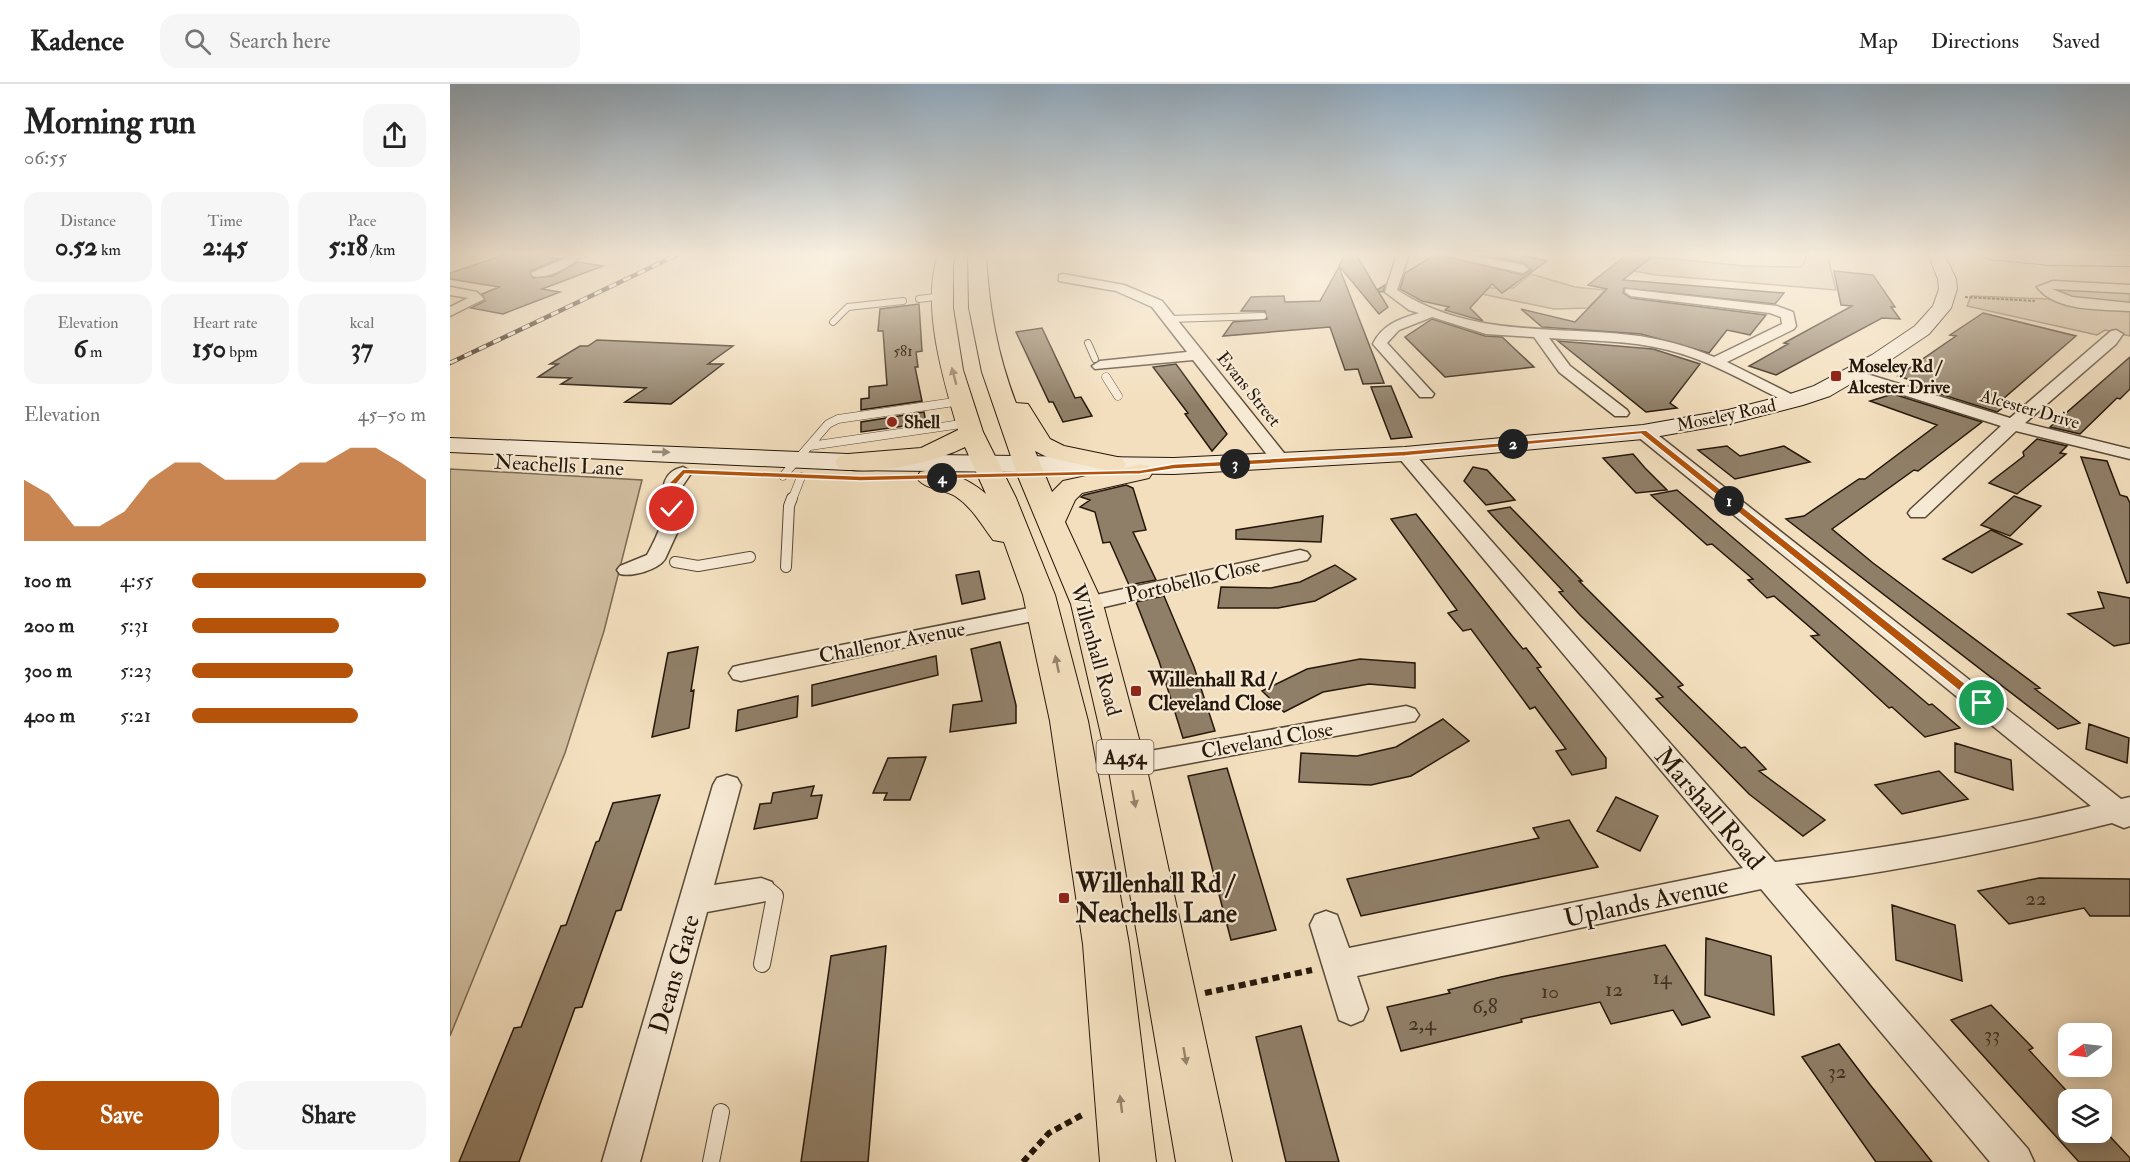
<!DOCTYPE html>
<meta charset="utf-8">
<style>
:root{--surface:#fff;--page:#f6f6f6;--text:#222;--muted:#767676;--line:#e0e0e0;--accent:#b45309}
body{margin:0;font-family:"IM FELL Double Pica",serif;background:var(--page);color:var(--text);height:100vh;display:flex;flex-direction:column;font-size:22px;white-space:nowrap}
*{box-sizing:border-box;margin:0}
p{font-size:20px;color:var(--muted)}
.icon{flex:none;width:33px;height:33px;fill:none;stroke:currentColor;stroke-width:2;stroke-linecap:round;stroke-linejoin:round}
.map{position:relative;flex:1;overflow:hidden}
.side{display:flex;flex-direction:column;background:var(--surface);width:450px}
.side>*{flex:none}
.needle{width:39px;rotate:256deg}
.controls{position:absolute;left:1608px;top:939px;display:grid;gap:12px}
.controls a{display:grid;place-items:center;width:54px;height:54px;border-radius:12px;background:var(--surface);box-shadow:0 3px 15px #0003;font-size:30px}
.pin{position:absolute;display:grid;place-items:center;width:51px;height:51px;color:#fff;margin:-26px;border:3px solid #fff;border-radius:50%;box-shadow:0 2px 6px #0007}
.km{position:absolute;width:30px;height:30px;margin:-15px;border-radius:50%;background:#222;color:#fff;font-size:16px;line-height:30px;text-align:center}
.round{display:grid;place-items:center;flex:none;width:63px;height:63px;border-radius:18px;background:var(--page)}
.headline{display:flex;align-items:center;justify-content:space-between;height:102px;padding:0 24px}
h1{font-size:33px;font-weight:700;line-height:45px}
.metrics{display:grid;grid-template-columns:repeat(3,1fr);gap:9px;height:102px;padding:6px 24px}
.metrics div{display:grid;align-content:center;border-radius:15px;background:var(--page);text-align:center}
.metrics b{font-size:26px;font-weight:700}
.metrics small{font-size:16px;font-weight:400}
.metrics p{font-size:16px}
.chart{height:168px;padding:12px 24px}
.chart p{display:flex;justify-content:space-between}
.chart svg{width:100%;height:108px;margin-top:6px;fill:var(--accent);opacity:.7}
.cta{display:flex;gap:12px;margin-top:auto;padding:12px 24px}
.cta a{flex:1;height:69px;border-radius:18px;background:var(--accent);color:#fff;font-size:24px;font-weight:700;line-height:69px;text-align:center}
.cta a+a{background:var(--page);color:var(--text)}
ul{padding:0 24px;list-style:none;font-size:20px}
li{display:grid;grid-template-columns:96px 72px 1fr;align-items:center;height:45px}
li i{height:15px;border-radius:8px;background:var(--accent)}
header{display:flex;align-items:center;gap:36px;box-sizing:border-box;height:84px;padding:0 30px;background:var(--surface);border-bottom:2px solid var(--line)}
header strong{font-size:28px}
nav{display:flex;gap:33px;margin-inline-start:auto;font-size:21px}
.search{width:420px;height:54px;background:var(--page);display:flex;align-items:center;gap:15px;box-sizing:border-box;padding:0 21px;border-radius:18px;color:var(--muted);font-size:22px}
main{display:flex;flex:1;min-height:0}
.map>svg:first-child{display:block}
.green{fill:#d0bd9f;stroke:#7a6a54;stroke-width:1.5}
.building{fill:#907f68;stroke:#25170a;stroke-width:1.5}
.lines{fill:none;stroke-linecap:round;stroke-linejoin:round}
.lane-far3-casing{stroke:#584937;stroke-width:8}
.lane-far2-casing{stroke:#584937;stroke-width:9}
.lane-far1-casing{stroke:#584937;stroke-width:12}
.lane-casing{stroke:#584937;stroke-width:18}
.street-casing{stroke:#584937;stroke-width:3}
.secondary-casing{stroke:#25170a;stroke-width:2}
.highway-casing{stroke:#25170a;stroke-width:2}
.path-far1{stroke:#25170a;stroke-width:2;stroke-dasharray:3 1.5;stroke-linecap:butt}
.path{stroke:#25170a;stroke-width:6;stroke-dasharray:7 4.5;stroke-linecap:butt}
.lane-far3{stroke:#f7ead5;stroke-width:6}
.lane-far2{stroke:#f7ead5;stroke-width:8}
.lane-far1{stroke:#f7ead5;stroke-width:10}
.lane{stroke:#f7ead5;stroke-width:16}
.street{fill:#f7ead5;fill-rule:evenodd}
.secondary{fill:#f7ead5;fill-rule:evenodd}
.highway{fill:#f3dfbe;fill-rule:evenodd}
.rail-casing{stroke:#25170a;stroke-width:4.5}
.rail{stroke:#f7ead5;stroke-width:3;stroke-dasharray:8;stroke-linecap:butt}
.oneway{fill:#96856d}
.oneway2{fill:#988b7a}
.route{fill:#b45309;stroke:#fff;stroke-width:1.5}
.poi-dot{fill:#8f2418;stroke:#f7ead5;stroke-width:2}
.labels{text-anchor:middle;stroke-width:4.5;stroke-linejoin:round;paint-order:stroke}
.far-number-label{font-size:15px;fill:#403122}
.far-poi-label{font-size:18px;font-weight:bold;fill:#25170a;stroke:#f7ead5;text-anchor:start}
.far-street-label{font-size:18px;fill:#25170a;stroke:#f7ead5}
.shield{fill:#f7ead5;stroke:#645647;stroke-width:1.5}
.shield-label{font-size:20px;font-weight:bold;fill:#25170a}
.street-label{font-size:21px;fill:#25170a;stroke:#f7ead5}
.poi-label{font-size:21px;font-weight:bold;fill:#25170a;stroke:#f7ead5;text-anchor:start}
.near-number-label{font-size:21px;fill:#403122}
.near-street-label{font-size:26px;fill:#25170a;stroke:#f7ead5}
.near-poi-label{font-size:26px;font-weight:bold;fill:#25170a;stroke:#f7ead5;text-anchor:start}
</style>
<header>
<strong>Kadence</strong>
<div class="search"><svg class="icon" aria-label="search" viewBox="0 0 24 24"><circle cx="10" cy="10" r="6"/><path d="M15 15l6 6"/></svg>Search here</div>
<nav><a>Map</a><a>Directions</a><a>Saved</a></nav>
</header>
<main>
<section class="side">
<div class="headline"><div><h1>Morning run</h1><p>06:55</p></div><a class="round"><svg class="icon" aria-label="share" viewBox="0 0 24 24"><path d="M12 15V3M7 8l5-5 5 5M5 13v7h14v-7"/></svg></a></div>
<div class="metrics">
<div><p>Distance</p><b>0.52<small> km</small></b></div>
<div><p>Time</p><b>2:45</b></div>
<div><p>Pace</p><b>5:18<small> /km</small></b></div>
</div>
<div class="metrics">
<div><p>Elevation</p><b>6<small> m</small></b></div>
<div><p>Heart rate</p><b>150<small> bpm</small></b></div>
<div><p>kcal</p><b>37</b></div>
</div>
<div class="chart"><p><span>Elevation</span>45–50 m</p>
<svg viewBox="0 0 160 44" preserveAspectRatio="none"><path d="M0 44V19L10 25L20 38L30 38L40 32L50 19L60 12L70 12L80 19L90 19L100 19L110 12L120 12L130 6L140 6L150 12L160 19V44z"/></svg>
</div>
<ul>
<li><b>100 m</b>4:55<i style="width:100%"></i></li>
<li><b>200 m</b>5:31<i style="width:63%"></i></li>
<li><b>300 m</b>5:23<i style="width:69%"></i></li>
<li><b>400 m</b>5:21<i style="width:71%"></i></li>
</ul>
<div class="cta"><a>Save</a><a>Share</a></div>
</section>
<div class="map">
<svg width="1680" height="1078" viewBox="0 0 1680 1078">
<rect width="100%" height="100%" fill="#f3dfbe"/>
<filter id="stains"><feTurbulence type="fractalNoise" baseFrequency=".00333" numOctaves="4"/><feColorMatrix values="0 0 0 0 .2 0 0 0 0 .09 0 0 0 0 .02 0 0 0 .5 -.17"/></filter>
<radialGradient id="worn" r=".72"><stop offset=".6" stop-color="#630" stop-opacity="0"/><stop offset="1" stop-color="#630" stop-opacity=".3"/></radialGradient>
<!-- green -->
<path class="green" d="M1356,170H1377L1386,206L1206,191L1163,183L1194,172L1295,182L1350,183L1354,179Z
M1081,190L1125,203L1155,206L1138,224L1104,225L1032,210L1039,204H1063Z
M1604,204L1680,208V220L1617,214L1602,206Z
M1521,212L1599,215L1680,225V252L1655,246L1647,251L1517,222Z
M0,385L192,396L154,547L115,669L0,952Z"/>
<!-- building -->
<path class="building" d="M57,170H84L109,175L80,187L83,194L103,192L128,178L153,182L92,205L110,208L53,230L21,224L35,217L32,210L49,203L0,195V189Z
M895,170H906L927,206L935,201L933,208L928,207L938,223L929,230L889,182Z
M986,170L1073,191L1081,186L1074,179L1029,170H1064L1097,177L1052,209L1042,200L1020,224L1033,237L995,226L999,223L972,217L950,205L955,189Z
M1178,170H1197L1200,174L1173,196L1334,209L1325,220L1174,204L1173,209L1181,214L1316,231L1300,251L1277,246L1259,269L1191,250L1092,243L1071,225L1125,238L1157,205L1138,201Z
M889,183L934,299L913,300L908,285L895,286L880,243L773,252L783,238L817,235L815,227H791L801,213L834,212L835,218L870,217Z
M1384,187L1423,191L1445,223H1441L1450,235L1432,234L1326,291L1299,282L1338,260L1334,259L1402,222L1391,221Z
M469,220L472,267L466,268L468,283H465L472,317L411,326V315L419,314V303L437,301L433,247H428L430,225Z
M1533,229L1626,252L1553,315L1561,318L1547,328L1468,303L1476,301L1448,292L1506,252L1500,251Z
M982,235L1035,252L1052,253L1084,283L995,293L955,253Z
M592,244L625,314L631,313L642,332L613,338L603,318H599L566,248Z
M147,256L283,262L258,280H273L221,320L175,318L196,304L111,300L121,294L88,293L108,280H100L130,262H138Z
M1108,257L1203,265L1250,280L1220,319L1227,324L1196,328Z
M1680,273V305L1670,315L1667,314L1630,350L1600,343Z
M726,280L777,350L762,367L735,330L738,329L703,283Z
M941,302L962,353L941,355L921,303Z
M1443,310L1532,338L1468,387L1464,386L1382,445L1423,479L1590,604L1585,605L1630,639L1608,645L1336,435L1354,432L1409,395H1415L1487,341L1420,317Z
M474,328L476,339L411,348V338Z
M1587,355L1617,362L1610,369L1616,370L1567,410L1539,399L1574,372L1573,368Z
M1277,362L1290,372L1334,362L1360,378L1285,395L1248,366Z
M1183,370L1195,384L1217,406L1186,409L1153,374Z
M1631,373L1657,377L1670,411L1677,413L1680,419V498L1677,499Z
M1023,383L1037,386L1065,416L1036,421L1014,397Z
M676,401L683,404L696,446L683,448L706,496L679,501L660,458L653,459L645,428L630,423L640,416L631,413L634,411Z
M1227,406L1479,621L1482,620L1510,644L1475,653L1442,623L1439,624L1361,552L1369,551L1324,512L1317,514L1298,496L1303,495L1262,460L1257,461L1201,411Z
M1564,412L1591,422L1560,452L1531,441Z
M1060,423L1132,497H1129L1233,601L1228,603L1291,664L1295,663L1316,685L1309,687L1375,736L1353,752L1299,710L1206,615L1213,613L1130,531L1109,508L1113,507L1038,427Z
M966,430L1063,553L1073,565L1076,564L1091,583L1087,584L1156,674V684L1122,691L1106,667L1116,665L1085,623L1080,625L1021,545L1013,547L998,529L1007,526L941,435Z
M873,432L871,458L786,455V446Z
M1541,446L1572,460L1522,489L1493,475Z
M885,481L906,495L865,517L828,524H768L771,503L821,504L850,498Z
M529,487L535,515L512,520L506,491Z
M1648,508L1680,514V559L1664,562L1618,530L1654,524Z
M714,512L744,583L765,647L733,654L709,577L686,518Z
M550,558L566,621V639L500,648L503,621L532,617L521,565Z
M248,563L241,607L244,606L239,644L202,653L218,569Z
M486,572L488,591L362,622V601Z
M910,575L965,579V604L919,600L873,608L834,628L812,607L857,585Z
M348,612L347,633L286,647L288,626Z
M993,635L1019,657L961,692L921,701L849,698L851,669L907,672L946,663Z
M1639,640L1679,654L1677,679L1636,665Z
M1505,659L1561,676L1563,706L1505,688Z
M476,673L460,716H434L437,709H423L438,674Z
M777,684L826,846L781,856L738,692Z
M1489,687L1518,715L1452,730L1425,701Z
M364,702L361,712L372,711L367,734L304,745L310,720L321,719L323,709Z
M210,711L171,826L166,827L132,923L125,924L69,1078H9L64,944L71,943L111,842L116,841L146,758L149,757L163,719Z
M1166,713L1208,732L1190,767L1147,747Z
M1119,736L1148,783L911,832L897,795L1089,754L1083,744Z
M1589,794L1680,795V832H1640L1634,824L1559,840L1528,807Z
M1442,821L1505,841L1512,897L1446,876Z
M1256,854L1321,872L1324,931L1255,911Z
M1215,861L1260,933L1232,941L1223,926L1161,940L1150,918L1071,935L1072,938L951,967L937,923L1000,909L998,906L1051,893Z
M436,862L418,1078H351L381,872Z
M1541,921L1583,964L1579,966L1625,1016H1618V1048H1652V1044L1680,1074V1078H1629L1501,936Z
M851,942L889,1078H836L806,953Z
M1389,960L1421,1002L1482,1078H1426L1352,973Z"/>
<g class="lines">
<defs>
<path id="lane-far3" d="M469,215L493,212
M720,235L813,232
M383,238L398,223L453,217
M638,259L645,275"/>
<path id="lane-far2" d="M656,293L668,312
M360,362L518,339
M333,392L378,340L388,335L511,317
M342,416L351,393"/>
<path id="lane-far1" d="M225,478L248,482L300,473
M336,483L339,422L342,414"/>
<path id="lane" d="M311,807H319L325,812L312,880
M261,1078L271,1028"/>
<path id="street" d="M119,170H132C123,182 98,195 83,192L81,189L116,174Z
M947,170H959L947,206C1020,253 1098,242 1180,251C1210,254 1237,262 1264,273L1332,240L1331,233L1320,229L1181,212L1175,208L1176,205L1327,222L1343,228L1346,242L1344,245L1277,278L1353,316L1345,321L1339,319C1300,301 1260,276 1218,266C1179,256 1138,257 1099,254L1120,282L1177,326L1179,329L1177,332H1165L1109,288L1084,253L1036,250L982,233L949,246L937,259L984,310L982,313H970L923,260C932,241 949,235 969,229L959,226L935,208Z
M988,170H1015L1073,181L1079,185L1073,189Z
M613,190L674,201L712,217L838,374L841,378L838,382H826L743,276L645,285L642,282L650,277L737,268L702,223L666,207L609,197V191Z
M1603,197L1680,201V209L1602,205L1622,213L1680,219V227C1651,225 1606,228 1587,203Z
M0,203L27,208L34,215L0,232V223L18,214L0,211Z
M1666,246L1673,250L1666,260L1575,339L1680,365V375L1566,347L1475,433H1461L1458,429L1461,425L1551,342L1397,293L1394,290L1397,287H1407L1560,334L1661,247Z
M1193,343L1199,344L1671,715L1680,713V742L1674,744L1662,739C1557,765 1452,787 1345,800L1578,1065L1584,1078H1540L1311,805L907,892L918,925L913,936L901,941L889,936L860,841L865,831L876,827L887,831L899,864L1293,784L949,374L946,370L949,366H961L1325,778C1432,765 1537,747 1641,722L1187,352L1184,348L1187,344Z
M233,383L242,388L229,407L232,438L215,475C208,486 182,493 170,490L167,486L170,482L197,471C202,462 208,450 211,440C217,420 203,390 233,383Z
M850,466L857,468L860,472L857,476L637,527L629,525L626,520L629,515L637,513Z
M594,521L602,523L605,528L602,533L291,597L283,595L279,589L283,583L291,581Z
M956,622L965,625L969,631L965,637L677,691L668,688L664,681L668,674L677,671Z
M277,691L287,694L291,701L264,801L311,794L322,798L326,807L322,816L257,828L190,1078H152L263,701L267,694Z"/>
<path id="secondary" d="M1478,170H1494L1506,195L1507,205L1501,224L1479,250L1436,279L1380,312L1353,321L1279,340L1193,355L955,377L724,390L398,386L0,368V354L398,370L724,374L955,363L1193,341L1278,326L1337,311L1364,302L1422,271L1465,242L1483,222L1489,205L1488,195Z
M1531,170L1680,172V182L1599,181L1539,175Z"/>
<path id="highway" d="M488,170H506L503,180V224L513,286L533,348L566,414L605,511L638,637L679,860L706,1078H650L633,860L600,637L573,511L554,458L543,456C531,440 522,423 505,412C493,405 474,405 467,394L470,388C492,383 519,395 536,410L515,363C484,379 423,392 389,384L385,378L389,372L398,370L471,364L508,346C493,294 471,223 488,170Z
M518,170H536C539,224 547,269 566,319L578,320L600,355L614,362L672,374L676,380L674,384L690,380L699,382L703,388L699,394L632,409L625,416L615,438L653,520L696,681L782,1078H726L658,681L621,520L567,390L532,288L519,224ZM585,367L597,373L659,387L613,397L602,408Z"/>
</defs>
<!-- lane-far3 casing -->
<use href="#lane-far3" class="lane-far3-casing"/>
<!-- lane-far2 casing -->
<use href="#lane-far2" class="lane-far2-casing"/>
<!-- lane-far1 casing -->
<use href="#lane-far1" class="lane-far1-casing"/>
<!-- lane casing -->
<use href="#lane" class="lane-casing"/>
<!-- street casing -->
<use href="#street" class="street-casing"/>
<!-- secondary casing -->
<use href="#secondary" class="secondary-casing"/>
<!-- highway casing -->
<use href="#highway" class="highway-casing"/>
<!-- path-far1 -->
<path class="path-far1" d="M1515,213L1585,217"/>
<!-- path -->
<path class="path" d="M755,909L862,886
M573,1078L599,1049L632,1031"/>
<!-- lane-far3 -->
<use href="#lane-far3" class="lane-far3"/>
<!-- lane-far2 -->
<use href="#lane-far2" class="lane-far2"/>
<!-- lane-far1 -->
<use href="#lane-far1" class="lane-far1"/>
<!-- lane -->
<use href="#lane" class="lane"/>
<!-- street -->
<use href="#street" class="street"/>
<!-- secondary -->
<use href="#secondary" class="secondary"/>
<!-- highway -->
<use href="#highway" class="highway"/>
<defs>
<path id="rail" d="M0,279L229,170"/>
</defs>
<!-- rail casing -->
<use href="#rail" class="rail-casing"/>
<!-- rail -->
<use href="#rail" class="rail"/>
</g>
<!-- one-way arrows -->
<defs><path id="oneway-solid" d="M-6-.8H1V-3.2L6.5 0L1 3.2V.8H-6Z" transform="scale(1.5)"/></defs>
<g class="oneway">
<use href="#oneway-solid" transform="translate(504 292) rotate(-105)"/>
<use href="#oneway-solid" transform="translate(607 580) rotate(-102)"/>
<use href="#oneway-solid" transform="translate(684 715) rotate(79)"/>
<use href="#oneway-solid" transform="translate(735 972) rotate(80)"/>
<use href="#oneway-solid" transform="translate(671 1020) rotate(-97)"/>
</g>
<use class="oneway2" href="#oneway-solid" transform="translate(211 368) rotate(2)"/>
<!-- sky -->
<linearGradient id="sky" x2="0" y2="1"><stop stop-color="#90aabf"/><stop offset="0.53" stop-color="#faf1e2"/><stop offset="1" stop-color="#faf1e2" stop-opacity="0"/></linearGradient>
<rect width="1680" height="321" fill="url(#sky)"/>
<!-- route -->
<path class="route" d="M1196,346L1536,616V622H1528L1191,350L955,372L724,385L690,390L411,397L235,390L225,402L226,425L222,427L217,425V401L233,385L411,392L690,386L724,380L955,367Z"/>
<!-- markers -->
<g class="poi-dot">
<rect x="1380" y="286" width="12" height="12" rx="3"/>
<circle cx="442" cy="338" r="6"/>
<rect x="680" y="601" width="12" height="12" rx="3"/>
<rect x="608" y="808" width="12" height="12" rx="3"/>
</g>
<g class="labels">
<!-- far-number labels -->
<g class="far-number-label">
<text x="453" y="272">581</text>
</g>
<!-- far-poi labels -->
<g class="far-poi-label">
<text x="1398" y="288">Moseley Rd /<tspan x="1398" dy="21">Alcester Drive</tspan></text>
<text x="454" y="344">Shell</text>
</g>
<!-- far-street labels -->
<g class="far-street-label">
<text transform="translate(799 305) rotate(51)" y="6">Evans Street</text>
<text transform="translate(1580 325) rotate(16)" y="6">Alcester Drive</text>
<text transform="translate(1276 331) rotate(-12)" y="6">Moseley Road</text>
</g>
<!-- shield labels -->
<rect class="shield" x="646.5" y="656" width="57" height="34" rx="4.5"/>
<g class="shield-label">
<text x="675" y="680">A454</text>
</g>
<!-- street labels -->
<g class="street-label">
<text transform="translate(109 381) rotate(3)" y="7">Neachells Lane</text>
<text transform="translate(743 496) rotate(-13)" y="7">Portobello Close</text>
<text transform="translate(442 558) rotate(-11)" y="7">Challenor Avenue</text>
<text transform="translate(646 566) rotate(74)" y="7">Willenhall Road</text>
<text transform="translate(817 656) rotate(-10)" y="7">Cleveland Close</text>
</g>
<!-- poi labels -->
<g class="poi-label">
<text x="698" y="602">Willenhall Rd /<tspan x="698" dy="24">Cleveland Close</tspan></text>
</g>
<!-- near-number labels -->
<g class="near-number-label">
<text x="1586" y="821">22</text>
<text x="1212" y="900">14</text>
<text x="1164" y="912">12</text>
<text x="1100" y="914">10</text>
<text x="1035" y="929">6,8</text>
<text x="972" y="946">2,4</text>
<text x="1542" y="957">33</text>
<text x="1387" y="994">32</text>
</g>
<!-- near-street labels -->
<g class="near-street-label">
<text transform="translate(1260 724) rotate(49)" y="9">Marshall Road</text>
<text transform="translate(1196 817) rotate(-12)" y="9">Uplands Avenue</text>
<text transform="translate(224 890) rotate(-74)" y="9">Deans Gate</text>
</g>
<!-- near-poi labels -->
<g class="near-poi-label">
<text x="626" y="808">Willenhall Rd /<tspan x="626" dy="30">Neachells Lane</tspan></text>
</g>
</g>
<rect width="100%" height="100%" filter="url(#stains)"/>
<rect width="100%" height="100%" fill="url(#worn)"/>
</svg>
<div class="controls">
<a><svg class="needle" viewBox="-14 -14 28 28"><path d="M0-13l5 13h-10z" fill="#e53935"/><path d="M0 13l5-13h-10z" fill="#767676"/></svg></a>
<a><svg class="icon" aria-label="layers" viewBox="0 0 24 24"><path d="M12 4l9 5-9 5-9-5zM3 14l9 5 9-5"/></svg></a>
</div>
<div class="pin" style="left:1532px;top:619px;background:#1e9e55"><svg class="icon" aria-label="arrive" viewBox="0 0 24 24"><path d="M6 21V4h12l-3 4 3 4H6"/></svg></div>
<div class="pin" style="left:222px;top:425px;background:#d93025"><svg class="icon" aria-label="check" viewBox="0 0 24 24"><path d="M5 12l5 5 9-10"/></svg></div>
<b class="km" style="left:1279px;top:417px">1</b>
<b class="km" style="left:1063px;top:360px">2</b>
<b class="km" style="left:785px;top:380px">3</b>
<b class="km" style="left:492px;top:394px">4</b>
</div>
</main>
